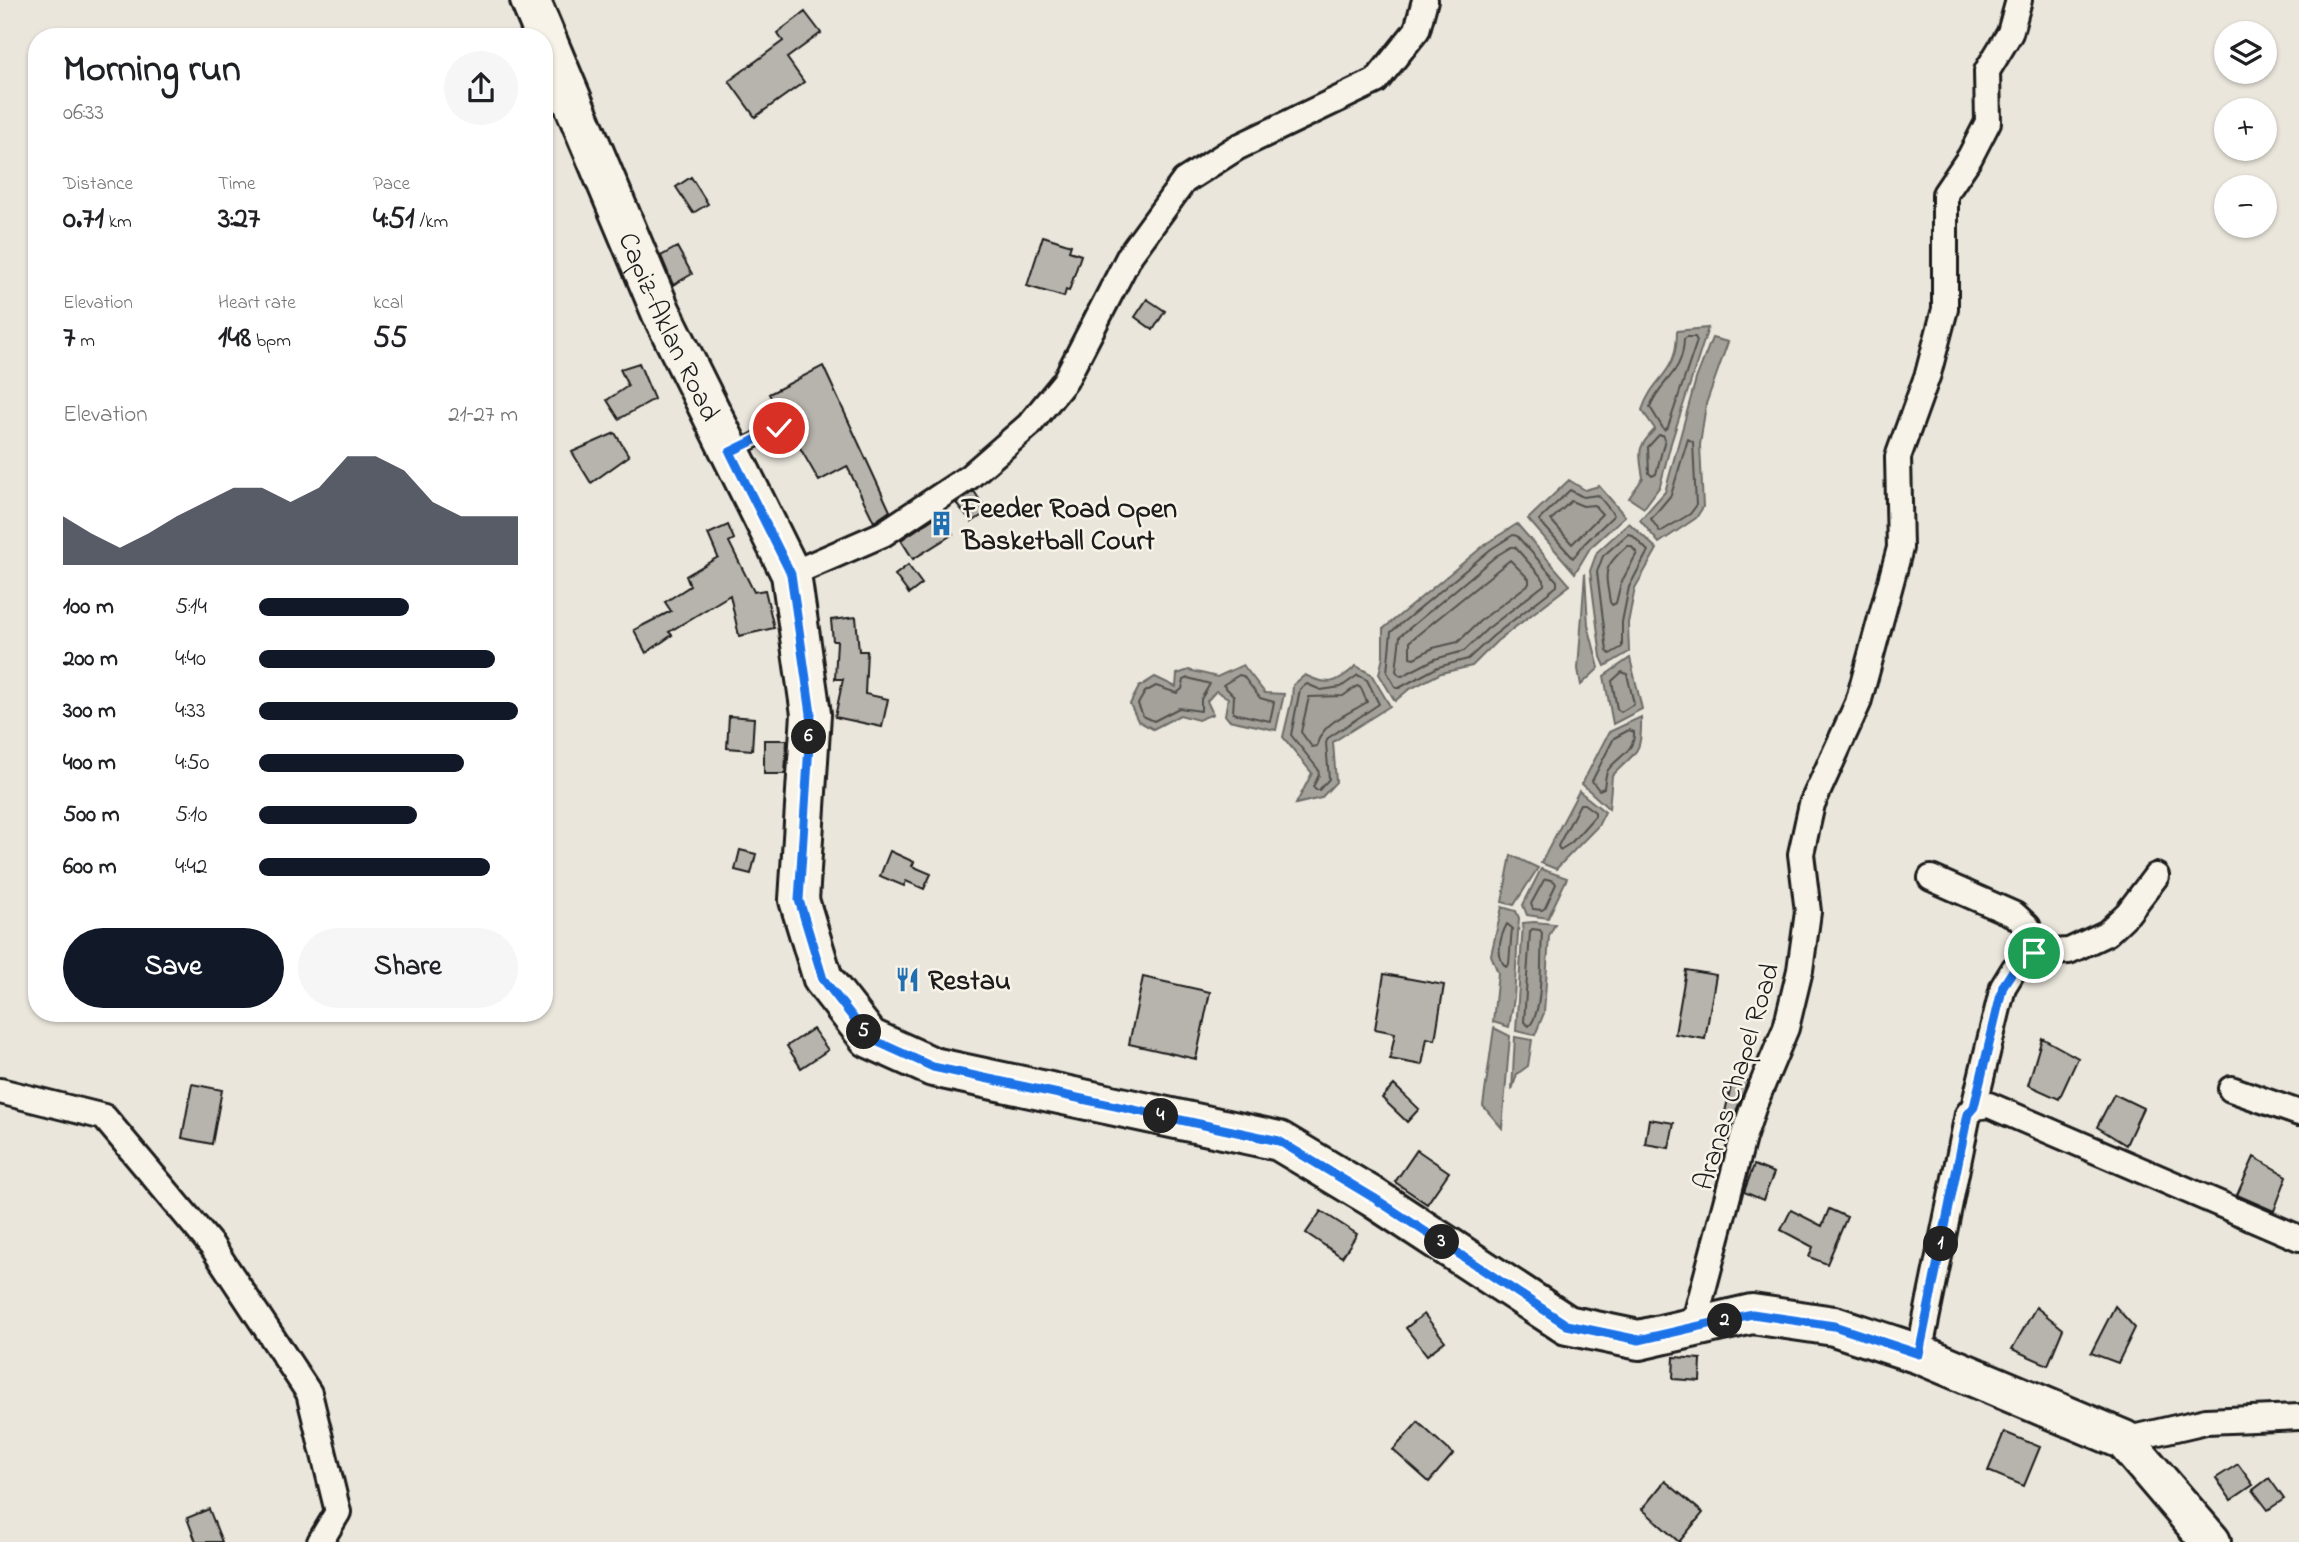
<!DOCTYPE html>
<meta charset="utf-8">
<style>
:root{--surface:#fff;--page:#f6f6f6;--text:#202124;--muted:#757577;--accent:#111827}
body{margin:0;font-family:"Indie Flower",sans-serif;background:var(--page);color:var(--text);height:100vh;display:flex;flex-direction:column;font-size:26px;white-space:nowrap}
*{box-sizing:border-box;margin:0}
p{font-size:23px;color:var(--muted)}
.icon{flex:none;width:38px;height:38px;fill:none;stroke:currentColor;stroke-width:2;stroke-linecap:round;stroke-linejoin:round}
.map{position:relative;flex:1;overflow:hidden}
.sheet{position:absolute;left:28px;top:28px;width:525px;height:994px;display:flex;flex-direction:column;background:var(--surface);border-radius:28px;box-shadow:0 2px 5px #0004}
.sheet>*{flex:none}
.buttons{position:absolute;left:2214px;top:21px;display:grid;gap:14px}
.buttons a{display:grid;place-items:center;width:63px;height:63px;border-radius:50%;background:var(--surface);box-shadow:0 2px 5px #0004;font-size:35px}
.pin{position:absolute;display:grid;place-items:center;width:60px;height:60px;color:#fff;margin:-30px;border:4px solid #fff;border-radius:50%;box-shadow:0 2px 7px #0007}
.km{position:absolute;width:35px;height:35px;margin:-18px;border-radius:50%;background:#222;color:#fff;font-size:19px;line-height:35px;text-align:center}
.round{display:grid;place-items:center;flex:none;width:74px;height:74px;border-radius:37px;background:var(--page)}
.head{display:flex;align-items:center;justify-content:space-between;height:119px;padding:0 35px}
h1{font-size:38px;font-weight:800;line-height:52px}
.figures{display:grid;grid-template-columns:repeat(3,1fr);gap:10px;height:119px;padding:7px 35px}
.figures div{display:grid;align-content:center}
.figures b{font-size:30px;font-weight:800}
.figures small{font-size:19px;font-weight:400}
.figures p{font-size:19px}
.chart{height:196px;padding:14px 35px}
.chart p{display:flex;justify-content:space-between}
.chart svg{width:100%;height:126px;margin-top:7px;fill:var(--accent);opacity:.7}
.cta{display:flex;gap:14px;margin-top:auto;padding:14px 35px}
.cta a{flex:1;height:80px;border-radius:42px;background:var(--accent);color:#fff;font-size:28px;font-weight:800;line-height:80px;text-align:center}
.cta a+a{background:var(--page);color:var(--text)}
ul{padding:0 35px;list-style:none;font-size:23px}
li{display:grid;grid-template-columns:112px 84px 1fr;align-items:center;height:52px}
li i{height:18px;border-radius:9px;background:var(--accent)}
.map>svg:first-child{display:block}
.water{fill:#a3a19a;stroke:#6d6c68;stroke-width:2}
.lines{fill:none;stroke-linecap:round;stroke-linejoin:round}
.shore{stroke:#52514e;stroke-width:2}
.building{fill:#b6b4ac;stroke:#1c1c1c;stroke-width:2}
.service-casing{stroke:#1c1c1c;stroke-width:18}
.minor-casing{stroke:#1c1c1c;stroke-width:30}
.primary-casing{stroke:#1c1c1c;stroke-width:44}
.service{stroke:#f7f3e8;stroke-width:12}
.minor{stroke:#f7f3e8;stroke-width:24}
.primary{stroke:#f7f3e8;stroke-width:38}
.route-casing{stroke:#fff;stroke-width:14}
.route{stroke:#1a73e8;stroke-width:9}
.labels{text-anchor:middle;stroke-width:5;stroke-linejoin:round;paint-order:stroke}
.street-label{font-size:28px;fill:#1c1c1c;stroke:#f7f3e8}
.poi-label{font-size:28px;font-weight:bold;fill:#1c1c1c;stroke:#f7f3e8;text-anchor:start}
</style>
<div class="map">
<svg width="2299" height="1542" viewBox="0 0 2299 1542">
<rect width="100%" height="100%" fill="#eae6dc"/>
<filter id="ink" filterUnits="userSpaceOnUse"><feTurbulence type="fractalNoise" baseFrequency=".0143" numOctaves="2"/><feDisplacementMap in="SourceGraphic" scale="14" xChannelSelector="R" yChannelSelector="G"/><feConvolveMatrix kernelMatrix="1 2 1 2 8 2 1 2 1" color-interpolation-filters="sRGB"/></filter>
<g filter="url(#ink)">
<!-- water -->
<path class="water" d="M1708,328L1671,443L1660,486L1644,508L1629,498L1643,478C1639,451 1636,449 1655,429L1642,410C1654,374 1677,377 1677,331Z
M1712,338L1728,342L1706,404L1700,445L1703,507L1696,518L1659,543L1640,520L1665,492L1696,379Z
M1569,480L1585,490L1599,486L1625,516L1590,548L1575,573L1528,519Z
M1629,523L1657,549L1635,588L1628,623L1629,652L1605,666L1601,657L1590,571L1597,552Z
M1517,524L1570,585L1497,641L1472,666L1441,673L1408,690L1395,701L1379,674L1383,657V629L1487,543Z
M1585,573L1588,625L1599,668L1581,685L1578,669Z
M1630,658L1642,709L1613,724L1604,676Z
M1243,665L1265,693L1284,694L1276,730L1229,720L1225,715L1228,698L1216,691L1207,701L1213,714L1198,720L1180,715L1153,729L1138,721L1130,704L1139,687L1155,677L1176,687L1177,674L1189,670L1217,677Z
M1356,666L1371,674L1390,706L1333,742L1336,782L1321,798L1296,804L1312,773L1283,737L1292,699L1293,685L1305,675C1329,687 1337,683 1356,666Z
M1641,717C1642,755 1637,750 1612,776L1609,809L1582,784L1609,732Z
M1579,791L1605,812L1598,826L1556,869L1541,863Z
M1511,855L1538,868L1514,905L1502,902Z
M1541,869L1567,878L1548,918L1527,915L1523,905Z
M1502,907L1516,911L1519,918L1514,998L1509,1027L1493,1022L1498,973L1491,955Z
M1534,922L1555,924L1549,936L1544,1013L1535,1035L1516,1031L1523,923Z
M1494,1028L1510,1036L1502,1128L1483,1106Z
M1515,1037L1532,1040L1528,1066L1517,1074L1512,1090Z"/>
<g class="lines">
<!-- shore -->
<path class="shore" d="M1687,337H1695L1697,341L1668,427L1664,430L1650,407C1660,379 1683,376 1684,339Z
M1659,435H1663L1665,439L1656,474L1652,476L1649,473L1648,447Z
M1688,439L1693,442L1696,506L1690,514L1660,532L1651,519L1671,495Z
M1570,490L1583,497L1598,495L1614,515L1585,543L1573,558L1539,520Z
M1571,501L1583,506L1594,505L1602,514L1572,544L1551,520Z
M1628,534L1632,535L1648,551L1629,587L1622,622V647L1610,654L1607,651L1597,572L1603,556Z
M1513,535L1517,536L1557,581V586L1493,636L1468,659L1438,667L1399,688H1396L1387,672L1391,632L1491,549Z
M1627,546H1631L1637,553L1621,583L1616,603L1612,605L1610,602C1605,571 1602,568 1627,546Z
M1511,547H1515L1544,580V585L1487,629L1464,651L1435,659L1402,676L1399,675L1396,671L1400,636L1496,556Z
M1510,560L1529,579V584L1480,621L1458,642L1433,648L1414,658L1410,657V641Z
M1622,672L1627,674L1634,704L1621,712L1617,709L1612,681Z
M1239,675L1243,676L1260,698L1274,702L1270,721L1233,713L1234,696L1223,685Z
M1358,675L1367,680L1379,704L1328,738L1326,743L1329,779L1319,790H1316L1313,787L1319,775L1318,769L1291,735L1300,689L1307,684L1321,690L1341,687Z
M1188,678L1210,684L1201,699V711L1179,708L1154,721L1143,716L1138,704L1145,692L1156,686L1177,693L1182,689L1184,680Z
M1357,686L1361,688L1367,702C1349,714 1320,723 1317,746L1312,747L1301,732L1309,697L1343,696Z
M1629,730L1634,732C1635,752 1618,756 1608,770C1605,775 1605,782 1604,788L1599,790L1592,781L1614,738Z
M1580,804H1584L1595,812V816L1571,843L1560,850L1558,846Z
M1547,879L1554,881L1556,884L1545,908L1542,910L1533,909L1531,904L1544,880Z
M1507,924L1512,928L1509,964L1506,967C1495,956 1500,937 1507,924Z
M1532,929L1540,930L1542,933C1540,955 1544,1013 1529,1026L1524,1022L1530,932Z"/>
</g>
<!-- building -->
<path class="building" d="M805,12L821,33L787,58L804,82L755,117L729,81L783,41L777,33Z
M691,177L708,204L693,213L676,187Z
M1043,236L1071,245L1069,251L1081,255L1069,291L1066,290L1064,297L1027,286Z
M677,247L692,274L673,285L661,256Z
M1147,299L1165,311L1153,330L1135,317Z
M639,363L654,399L619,419L607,400L628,386L620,369Z
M823,366L890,511L874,522L847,466L819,481L769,394Z
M615,433L629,456L591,483L572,452Z
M974,491L987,512L972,522L956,503Z
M943,512L953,534L913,559L901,540Z
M728,525L734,539L729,542L754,592L765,590L774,628L739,636L730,595L669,632L672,635L646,653L634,630L671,611L665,602L690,586L686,576L718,557L708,534Z
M908,565L922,584L909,594L895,575Z
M856,617L859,651H867L865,694L888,699L882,727L835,717L843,679H835L837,641H833L831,620Z
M729,716L754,718L752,750L727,748Z
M764,740H787L785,774H764Z
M740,850L756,854L751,874L735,870Z
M890,851L914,862L912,866L931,874L924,889L906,881L904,886L880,876Z
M1686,970L1716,975L1705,1039L1675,1034Z
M1384,974L1444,985L1435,1040L1427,1038L1422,1065L1390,1059L1395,1033L1375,1029Z
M1143,977L1210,992L1196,1059L1129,1044Z
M813,1029L828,1050L801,1068L787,1046Z
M2042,1038L2078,1058L2059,1099L2028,1085Z
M1733,1078L1748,1081L1735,1114L1725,1112Z
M192,1084L222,1090L212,1144L182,1138Z
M1394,1085L1419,1109L1407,1122L1382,1098Z
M2114,1094L2143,1108L2126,1145L2097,1127Z
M1649,1119L1674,1123L1669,1148L1645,1144Z
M1417,1150L1449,1172L1427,1204L1395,1182Z
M2254,1157L2287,1176L2274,1211L2237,1195Z
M1754,1165L1774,1173L1763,1200L1744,1192Z
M1829,1209L1847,1217L1827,1264L1809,1257L1813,1247L1781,1230L1791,1210L1822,1226Z
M1321,1211L1357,1234L1342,1257L1306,1233Z
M2115,1306L2135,1328L2118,1363L2091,1353Z
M2036,1307L2063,1329L2048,1365L2012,1349Z
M1424,1314L1445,1341L1427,1355L1406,1328Z
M1674,1357L1701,1359L1700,1381L1673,1379Z
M1418,1422L1453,1454L1429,1482L1393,1450Z
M2004,1432L2040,1447L2024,1486L1988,1471Z
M2238,1464L2253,1485L2231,1500L2216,1478Z
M2269,1478L2284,1499L2268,1510L2253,1490Z
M1665,1481L1703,1513L1679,1542L1642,1509Z
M209,1509L222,1542H196L187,1518Z"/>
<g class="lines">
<defs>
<path id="service" d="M734,451L779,428"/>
<path id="minor" d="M791,574L883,534L969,477L1029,425L1065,381L1130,255L1184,181L1236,148L1376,81L1417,30L1425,0
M1931,878L2015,915L2028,927L2034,953
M2231,1089L2299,1113
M0,1091L104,1117L212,1246L309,1393L338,1512L320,1542
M1974,1107L2003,987L2014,969L2034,953L2069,951L2107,933L2128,913L2156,876
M1693,1328L1743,1138L1755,1102L1786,1028L1800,970L1808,912L1801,854L1812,804L1858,703L1900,548L1898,457L1928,374L1945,309V194L1970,157L1988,122L1987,71L2010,33L2019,0
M1919,1354L1968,1114L1974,1107L1989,1105L2299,1238
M2124,1440L2206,1421L2299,1417"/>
<g id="primary">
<path id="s1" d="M530,0L661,312L791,574L811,714L799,900L823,979L869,1038L933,1067L1279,1141L1374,1198L1567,1325L1639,1340L1752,1314L1834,1326L1919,1354L2124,1440L2211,1542"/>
</g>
</defs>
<!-- service casing -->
<use href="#service" class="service-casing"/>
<!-- minor casing -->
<use href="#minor" class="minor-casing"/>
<!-- primary casing -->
<use href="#primary" class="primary-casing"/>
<!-- service -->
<use href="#service" class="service"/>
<!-- minor -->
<use href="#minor" class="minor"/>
<!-- primary -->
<use href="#primary" class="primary"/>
</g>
</g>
<g class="lines" filter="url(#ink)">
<defs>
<path id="route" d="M779,428L730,452L791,574L811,714L799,900L823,979L869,1038L933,1067L1279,1141L1374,1198L1567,1325L1639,1340L1752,1314L1834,1326L1919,1354L1968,1114L1974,1107L2003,986L2014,969L2034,953"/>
</defs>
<!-- route casing -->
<use href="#route" class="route-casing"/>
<!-- route -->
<use href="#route" class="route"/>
</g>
<!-- icons -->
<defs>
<symbol id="building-bare" viewBox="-9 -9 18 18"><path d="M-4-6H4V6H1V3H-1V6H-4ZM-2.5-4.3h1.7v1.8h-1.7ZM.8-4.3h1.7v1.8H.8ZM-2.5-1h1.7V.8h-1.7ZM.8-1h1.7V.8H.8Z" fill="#1f6fb2" stroke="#f7f3e8" stroke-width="2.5" paint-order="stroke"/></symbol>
<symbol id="restaurant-bare" viewBox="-9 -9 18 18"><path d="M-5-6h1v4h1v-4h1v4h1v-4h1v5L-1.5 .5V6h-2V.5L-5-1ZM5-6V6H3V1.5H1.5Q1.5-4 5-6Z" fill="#1f6fb2" stroke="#f7f3e8" stroke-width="2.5" paint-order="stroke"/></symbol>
</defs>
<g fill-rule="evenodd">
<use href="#building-bare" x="924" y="506" width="35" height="35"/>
<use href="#restaurant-bare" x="890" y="962" width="35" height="35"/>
</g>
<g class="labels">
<!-- street labels -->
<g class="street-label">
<text dy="10" stroke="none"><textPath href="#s1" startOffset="355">Capiz-Aklan Road</textPath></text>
<text transform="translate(1735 1076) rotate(-73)" y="10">Aranas Chapel Road</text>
</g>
<!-- poi labels -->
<g class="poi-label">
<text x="962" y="517">Feeder Road Open<tspan x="962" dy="32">Basketball Court</tspan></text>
<text x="928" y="989">Restau</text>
</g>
</g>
</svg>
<div class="buttons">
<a><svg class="icon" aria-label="layers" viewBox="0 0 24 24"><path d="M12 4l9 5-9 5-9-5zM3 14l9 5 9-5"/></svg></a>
<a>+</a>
<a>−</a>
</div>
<div class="pin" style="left:2034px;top:953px;background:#1e9e55"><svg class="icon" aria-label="arrive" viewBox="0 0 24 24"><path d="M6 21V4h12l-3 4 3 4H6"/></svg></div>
<div class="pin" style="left:779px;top:428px;background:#d93025"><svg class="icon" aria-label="check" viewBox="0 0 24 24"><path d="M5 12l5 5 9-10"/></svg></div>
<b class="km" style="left:1941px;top:1244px">1</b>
<b class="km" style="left:1725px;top:1321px">2</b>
<b class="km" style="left:1442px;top:1242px">3</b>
<b class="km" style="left:1161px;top:1116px">4</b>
<b class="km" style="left:864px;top:1032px">5</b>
<b class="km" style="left:809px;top:737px">6</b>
<section class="sheet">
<div class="head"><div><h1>Morning run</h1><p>06:33</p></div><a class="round"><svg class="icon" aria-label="share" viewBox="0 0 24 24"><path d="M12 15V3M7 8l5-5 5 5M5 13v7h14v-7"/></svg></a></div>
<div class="figures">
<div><p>Distance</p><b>0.71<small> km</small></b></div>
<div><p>Time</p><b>3:27</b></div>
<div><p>Pace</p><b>4:51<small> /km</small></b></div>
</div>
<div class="figures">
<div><p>Elevation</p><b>7<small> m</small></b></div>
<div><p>Heart rate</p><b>148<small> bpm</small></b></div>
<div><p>kcal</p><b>55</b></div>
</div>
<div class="chart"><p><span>Elevation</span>21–27 m</p>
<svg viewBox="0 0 160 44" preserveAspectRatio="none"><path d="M0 44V27L10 33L20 38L30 33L40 27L50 22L60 17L70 17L80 22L90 17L100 6L110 6L120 11L130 22L140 27L150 27L160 27V44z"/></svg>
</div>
<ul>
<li><b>100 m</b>5:14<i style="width:58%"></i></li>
<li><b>200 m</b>4:40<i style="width:91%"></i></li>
<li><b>300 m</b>4:33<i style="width:100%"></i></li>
<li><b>400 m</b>4:50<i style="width:79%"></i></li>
<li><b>500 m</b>5:10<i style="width:61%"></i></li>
<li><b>600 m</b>4:42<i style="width:89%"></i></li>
</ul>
<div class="cta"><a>Save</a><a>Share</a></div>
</section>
</div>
